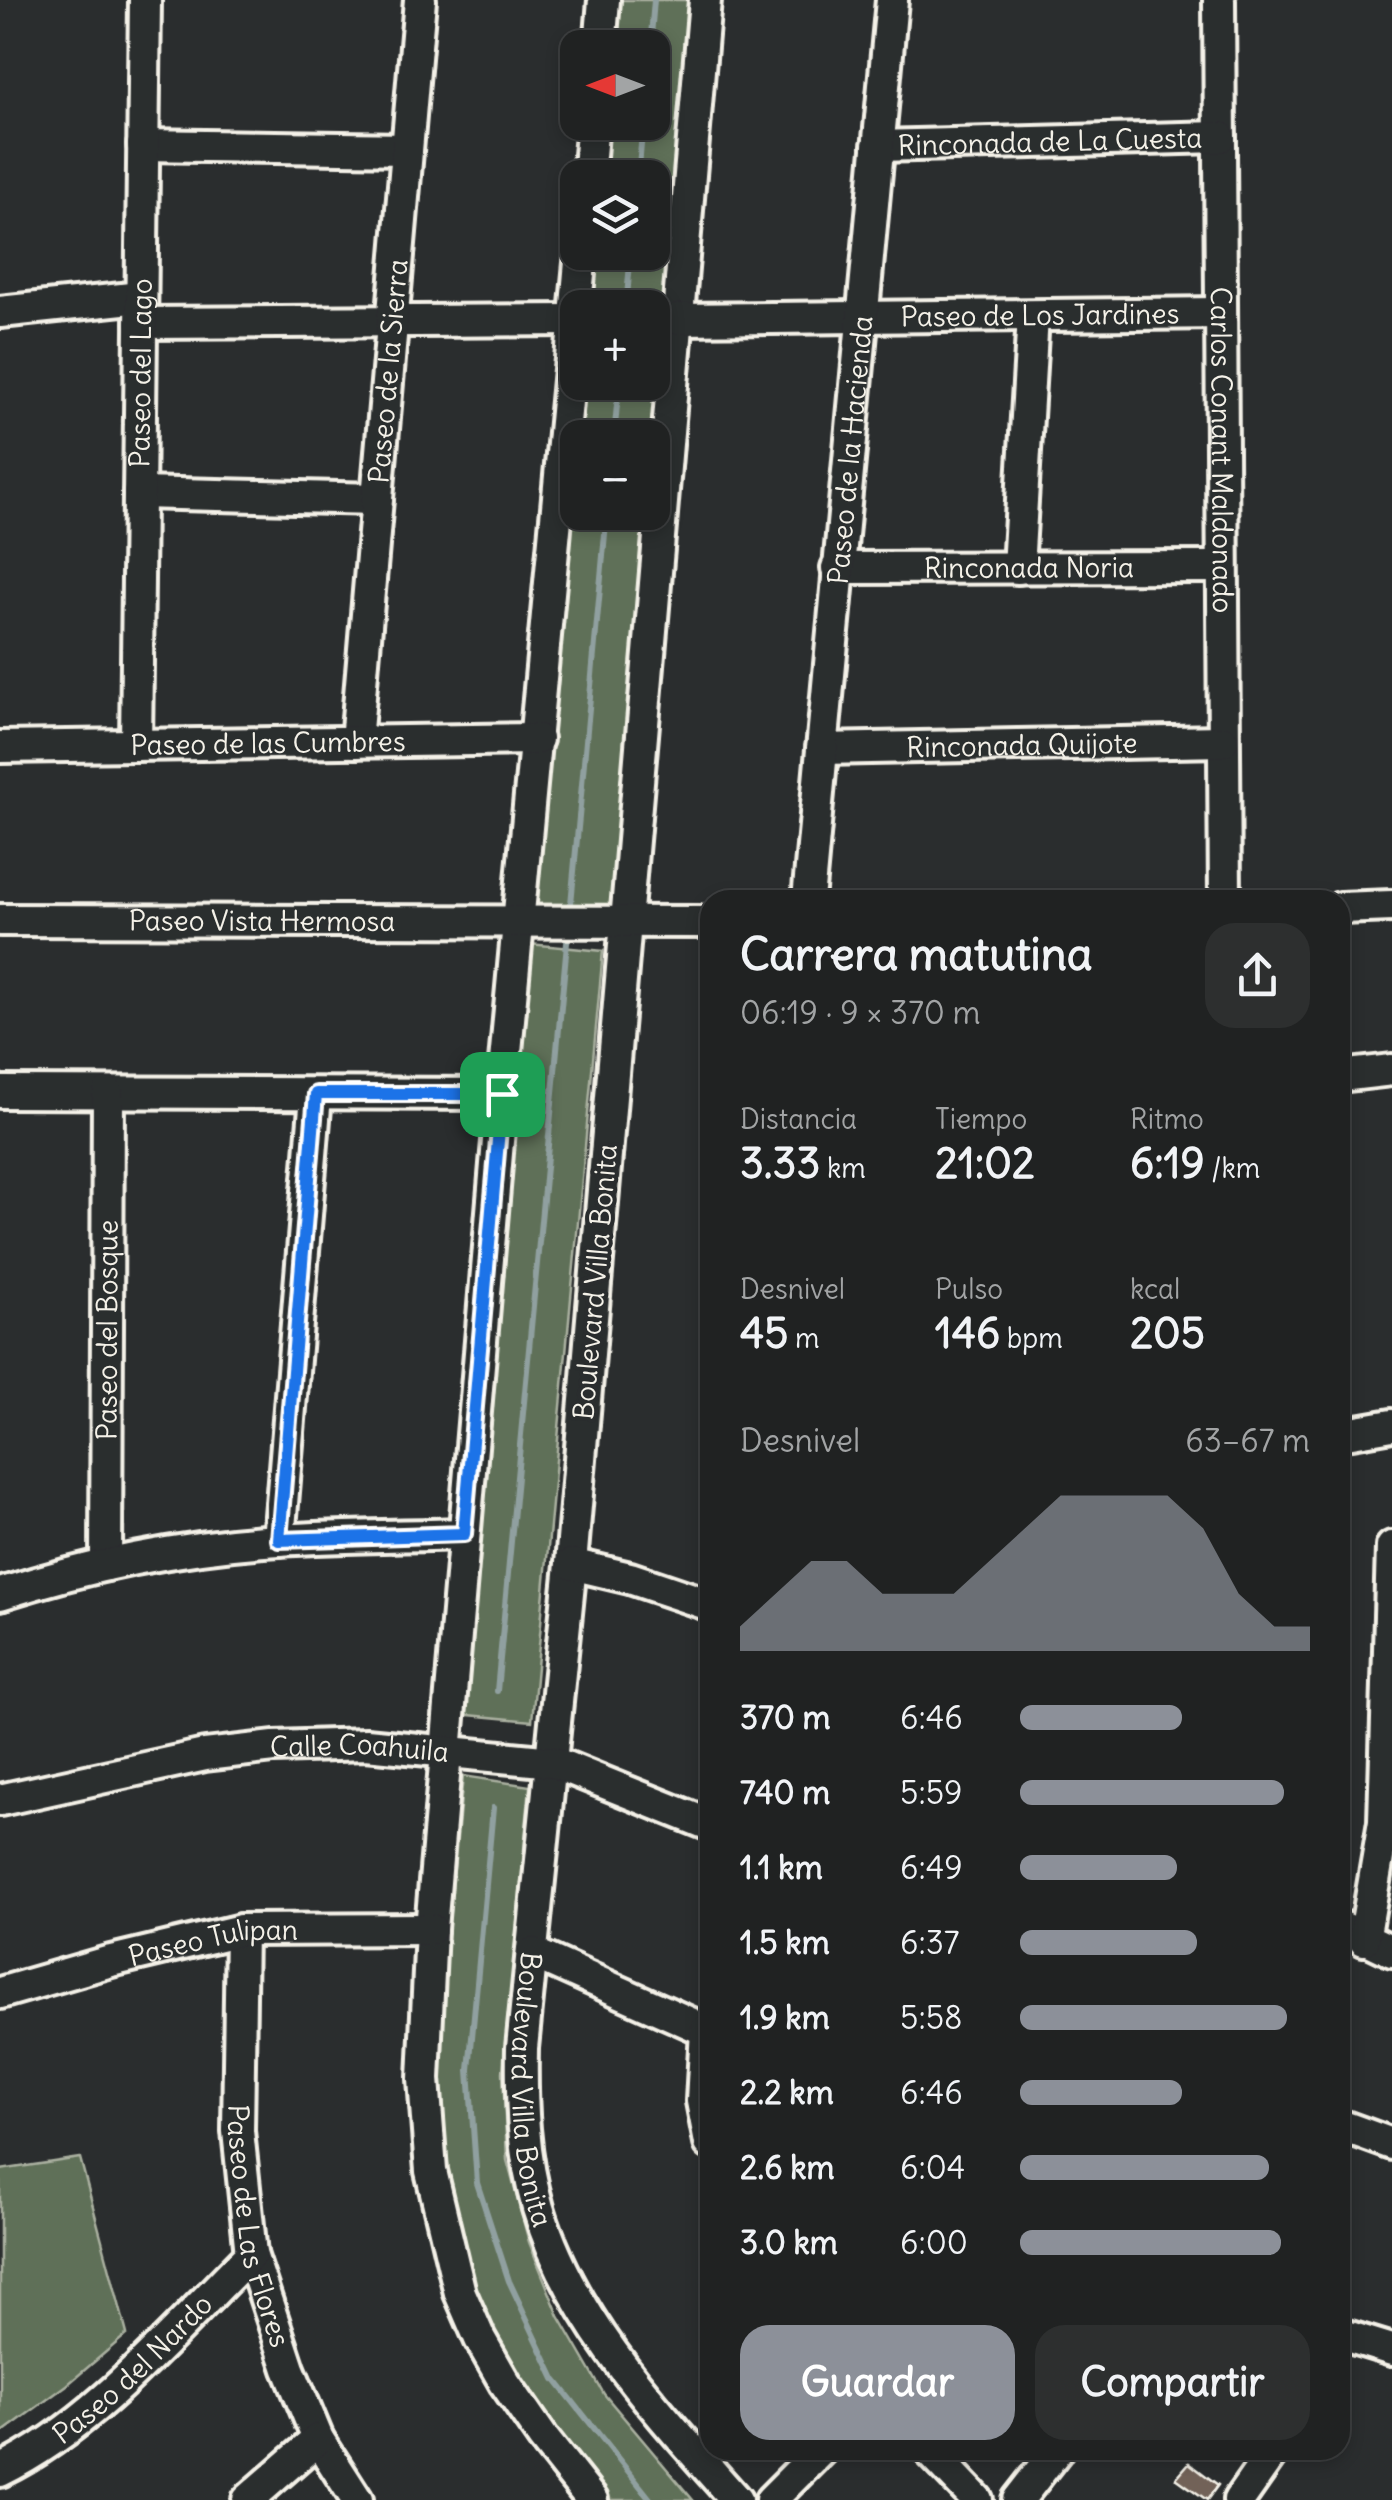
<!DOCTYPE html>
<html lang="es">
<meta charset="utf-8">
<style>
:root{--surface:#202222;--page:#2d2f2f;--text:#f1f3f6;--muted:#a2a4a5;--line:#3d3f40;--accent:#8c9099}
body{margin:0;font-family:Delius,sans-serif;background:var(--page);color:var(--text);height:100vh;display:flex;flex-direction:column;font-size:38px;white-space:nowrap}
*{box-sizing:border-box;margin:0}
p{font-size:32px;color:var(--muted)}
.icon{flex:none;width:55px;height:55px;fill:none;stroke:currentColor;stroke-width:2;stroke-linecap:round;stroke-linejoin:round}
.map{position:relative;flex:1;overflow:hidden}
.drawer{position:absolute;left:700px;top:890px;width:650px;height:1570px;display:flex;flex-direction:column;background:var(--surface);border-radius:30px;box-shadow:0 5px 15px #0003,0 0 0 2px var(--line)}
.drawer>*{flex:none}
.needle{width:65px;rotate:270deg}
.fabs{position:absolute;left:560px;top:30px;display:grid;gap:20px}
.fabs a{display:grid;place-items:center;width:110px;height:110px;border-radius:20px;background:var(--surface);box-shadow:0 5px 15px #0003,0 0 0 2px var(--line);font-size:50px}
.pin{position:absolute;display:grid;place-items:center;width:85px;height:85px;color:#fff;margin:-42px;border-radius:20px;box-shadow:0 5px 15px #0006}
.round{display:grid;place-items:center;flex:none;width:105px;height:105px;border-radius:30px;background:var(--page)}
.overview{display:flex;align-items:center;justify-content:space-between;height:170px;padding:0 40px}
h1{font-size:45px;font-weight:800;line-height:75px}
.figures{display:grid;grid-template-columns:repeat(3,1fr);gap:15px;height:170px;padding:10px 40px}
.figures div{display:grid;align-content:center}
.figures b{font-size:42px;font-weight:800}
.figures small{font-size:28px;font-weight:400}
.figures p{font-size:28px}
.chart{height:280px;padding:20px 40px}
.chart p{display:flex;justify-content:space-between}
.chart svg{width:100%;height:180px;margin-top:10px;fill:var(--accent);opacity:.7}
.action{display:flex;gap:20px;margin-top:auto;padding:20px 40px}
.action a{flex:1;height:115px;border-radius:30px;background:var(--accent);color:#fff;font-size:40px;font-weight:800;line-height:115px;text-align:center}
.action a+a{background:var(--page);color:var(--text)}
ul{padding:0 40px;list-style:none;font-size:32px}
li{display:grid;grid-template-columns:160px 120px 1fr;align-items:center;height:75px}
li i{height:25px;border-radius:12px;background:var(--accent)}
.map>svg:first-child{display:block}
.green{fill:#5f7058;stroke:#aab0a0;stroke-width:2.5}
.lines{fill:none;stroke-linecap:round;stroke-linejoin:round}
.stream{stroke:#90a0a0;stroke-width:6}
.building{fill:#726258;stroke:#f4f1e8;stroke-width:2.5}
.minor-casing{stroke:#f4f1e8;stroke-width:38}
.minor{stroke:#2a2d2e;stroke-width:30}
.route-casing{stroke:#fff;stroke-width:20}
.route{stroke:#1a73e8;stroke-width:12}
.labels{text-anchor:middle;stroke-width:8;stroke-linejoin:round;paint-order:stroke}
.street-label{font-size:28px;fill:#f4f1e8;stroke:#2a2d2e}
</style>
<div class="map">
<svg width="1392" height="2500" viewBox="0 0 1392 2500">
<rect width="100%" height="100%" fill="#2a2d2e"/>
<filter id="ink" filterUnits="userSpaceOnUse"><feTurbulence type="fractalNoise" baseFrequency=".01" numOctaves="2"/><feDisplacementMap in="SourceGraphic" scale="20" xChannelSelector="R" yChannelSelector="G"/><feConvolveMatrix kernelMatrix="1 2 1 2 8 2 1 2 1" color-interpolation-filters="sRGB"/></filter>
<g filter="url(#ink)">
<!-- green -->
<path class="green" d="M617,0H693L652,438H578V512L647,513L612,904L602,912L531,907L581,383L652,382V308L588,307L593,253L652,252V178L600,177L606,123L652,122V48L613,47Z
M529,944L603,951L532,1721L458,1714Z
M463,1776L530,1786L503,2072L507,2160L529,2242L559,2316L604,2394L693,2500H610L527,2395L474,2293L444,2187L436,2056Z
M80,2158L127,2334L67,2385L0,2434V2170Z"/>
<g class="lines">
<!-- stream -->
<path class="stream" d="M650,48L654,0
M638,178L643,122
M626,308L631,252
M614,438L619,382
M570,915L607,512
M497,1691L568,932
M493,1808L469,2070L477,2183L509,2281L555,2379L651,2500"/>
</g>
<!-- building -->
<path class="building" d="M1189,2463L1218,2485L1207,2500L1176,2478Z"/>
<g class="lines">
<defs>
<g id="minor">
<path id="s1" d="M705,0L571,1564L522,2048C521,2102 523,2156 538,2208C572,2322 659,2413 736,2500"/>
<path id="s2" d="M1219,0L1225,900"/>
<path d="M600,48L604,0"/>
<path d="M143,145L407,149"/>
<path id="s3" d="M878,146L1220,137"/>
<path d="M588,178L593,122"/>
<path d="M581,252L502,1094L431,1929L424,2079L431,2171L460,2293L480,2339L505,2383L543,2438L592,2500"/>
<path d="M0,312L141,297"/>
<path id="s4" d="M678,319L1221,313"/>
<path d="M141,323L575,320"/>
<path d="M139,493L377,499"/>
<path id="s5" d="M837,568L1222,567"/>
<path d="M1018,568L1033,316"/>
<path id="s6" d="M356,742L420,0"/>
<path id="s7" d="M136,745L145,0"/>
<path id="s8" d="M0,747L537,739"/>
<path id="s9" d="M822,749L1223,741"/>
<path id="s10" d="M808,900L892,0"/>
<path d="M1340,908L1392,906"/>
<path id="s11" d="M0,920L710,922"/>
<path d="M1340,1076L1392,1070"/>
<path d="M0,1092L502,1094"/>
<path d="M1340,1434L1392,1425"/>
<path d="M279,1540L316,1095"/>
<path d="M571,1564L630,1578L710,1605"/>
<path id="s12" d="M106,1565L108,1093"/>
<path d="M0,1594C90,1565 185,1546 279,1540C341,1536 403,1536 464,1534"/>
<path id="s13" d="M0,1800L205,1755L274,1747L366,1744L553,1762L710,1825"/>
<path d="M1340,1926L1392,1951"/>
<path id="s14" d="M241,1930L238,2131L251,2254L289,2369L318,2439L357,2500"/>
<path d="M1364,1940L1384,1822L1392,1547"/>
<path d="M533,1953L710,2032"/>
<path id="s15" d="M0,1993L111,1961L241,1930L431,1929"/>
<path d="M706,2030L702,2101L710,2143"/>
<path d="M1340,2125L1392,2144"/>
<path d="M1340,2334L1392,2350"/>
<path d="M929,2450L977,2500"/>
<path id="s16" d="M0,2471C95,2425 176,2328 251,2254"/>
<path d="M248,2500L318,2439"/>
<path d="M771,2500L821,2450"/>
<path d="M1018,2500L1057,2450"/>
<path d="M1239,2500L1274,2450"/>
</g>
</defs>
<!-- minor casing -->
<use href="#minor" class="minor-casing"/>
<!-- minor -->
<use href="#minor" class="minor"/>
</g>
</g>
<g class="lines" filter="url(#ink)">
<defs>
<path id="route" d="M316,1094H502L464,1534L279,1540Z"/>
</defs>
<!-- route casing -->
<use href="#route" class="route-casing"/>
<!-- route -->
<use href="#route" class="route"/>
</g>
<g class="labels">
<!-- street labels -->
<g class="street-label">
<text dy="10" stroke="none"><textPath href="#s3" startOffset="172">Rinconada de La Cuesta</textPath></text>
<text dy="10" stroke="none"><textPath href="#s4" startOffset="362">Paseo de Los Jardines</textPath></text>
<text dy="10" stroke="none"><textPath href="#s6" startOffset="372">Paseo de la Sierra</textPath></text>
<text dy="10" stroke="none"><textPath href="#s7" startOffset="372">Paseo del Lago</textPath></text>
<text dy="10" stroke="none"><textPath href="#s10" startOffset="452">Paseo de la Hacienda</textPath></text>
<text dy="10" stroke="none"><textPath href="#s2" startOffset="450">Carlos Conant Maldonado</textPath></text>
<text dy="10" stroke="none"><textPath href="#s5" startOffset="192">Rinconada Noria</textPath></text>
<text dy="10" stroke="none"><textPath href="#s8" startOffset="268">Paseo de las Cumbres</textPath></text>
<text dy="10" stroke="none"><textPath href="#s9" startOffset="200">Rinconada Quijote</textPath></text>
<text dy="10" stroke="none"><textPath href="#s11" startOffset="262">Paseo Vista Hermosa</textPath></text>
<text transform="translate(595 1282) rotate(-85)" y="10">Boulevard Villa Bonita</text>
<text dy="10" stroke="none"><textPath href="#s12" startOffset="235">Paseo del Bosque</textPath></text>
<text dy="10" stroke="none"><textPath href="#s13" startOffset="365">Calle Coahuila</textPath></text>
<text dy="10" stroke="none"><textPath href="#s15" startOffset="220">Paseo Tulipan</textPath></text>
<text dy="10" stroke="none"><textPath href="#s1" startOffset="2098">Boulevard Villa Bonita</textPath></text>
<text dy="10" stroke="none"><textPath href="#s14" startOffset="298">Paseo de Las Flores</textPath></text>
<text dy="10" stroke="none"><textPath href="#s16" startOffset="168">Paseo del Nardo</textPath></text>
</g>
</g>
</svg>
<div class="fabs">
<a><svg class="needle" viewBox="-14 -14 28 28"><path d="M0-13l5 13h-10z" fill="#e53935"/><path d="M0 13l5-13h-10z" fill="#a2a4a5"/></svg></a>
<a><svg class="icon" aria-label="layers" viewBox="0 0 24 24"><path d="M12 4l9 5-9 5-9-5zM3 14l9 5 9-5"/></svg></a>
<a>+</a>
<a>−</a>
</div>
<div class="pin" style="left:502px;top:1094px;background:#1e9e55"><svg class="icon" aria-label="arrive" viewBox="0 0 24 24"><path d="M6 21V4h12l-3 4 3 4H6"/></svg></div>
<section class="drawer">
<div class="overview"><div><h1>Carrera matutina</h1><p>06:19 · 9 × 370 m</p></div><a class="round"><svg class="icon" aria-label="share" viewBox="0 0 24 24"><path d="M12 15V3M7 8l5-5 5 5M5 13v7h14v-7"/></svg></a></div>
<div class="figures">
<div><p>Distancia</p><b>3.33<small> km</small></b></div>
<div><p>Tiempo</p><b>21:02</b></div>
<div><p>Ritmo</p><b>6:19<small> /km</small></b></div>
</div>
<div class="figures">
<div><p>Desnivel</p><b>45<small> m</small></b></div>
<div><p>Pulso</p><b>146<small> bpm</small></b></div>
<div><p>kcal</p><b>205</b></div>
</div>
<div class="chart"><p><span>Desnivel</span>63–67 m</p>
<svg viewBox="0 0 160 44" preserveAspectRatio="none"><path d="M0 44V38L10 30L20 22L30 22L40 30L50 30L60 30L70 22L80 14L90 6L100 6L110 6L120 6L130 14L140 30L150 38L160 38V44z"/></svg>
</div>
<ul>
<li><b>370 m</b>6:46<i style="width:56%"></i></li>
<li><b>740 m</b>5:59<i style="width:91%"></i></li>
<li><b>1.1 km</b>6:49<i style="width:54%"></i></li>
<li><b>1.5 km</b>6:37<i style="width:61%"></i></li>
<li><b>1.9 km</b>5:58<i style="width:92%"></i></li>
<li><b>2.2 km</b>6:46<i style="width:56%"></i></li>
<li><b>2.6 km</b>6:04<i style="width:86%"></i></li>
<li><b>3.0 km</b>6:00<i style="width:90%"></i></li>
</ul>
<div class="action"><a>Guardar</a><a>Compartir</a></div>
</section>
</div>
